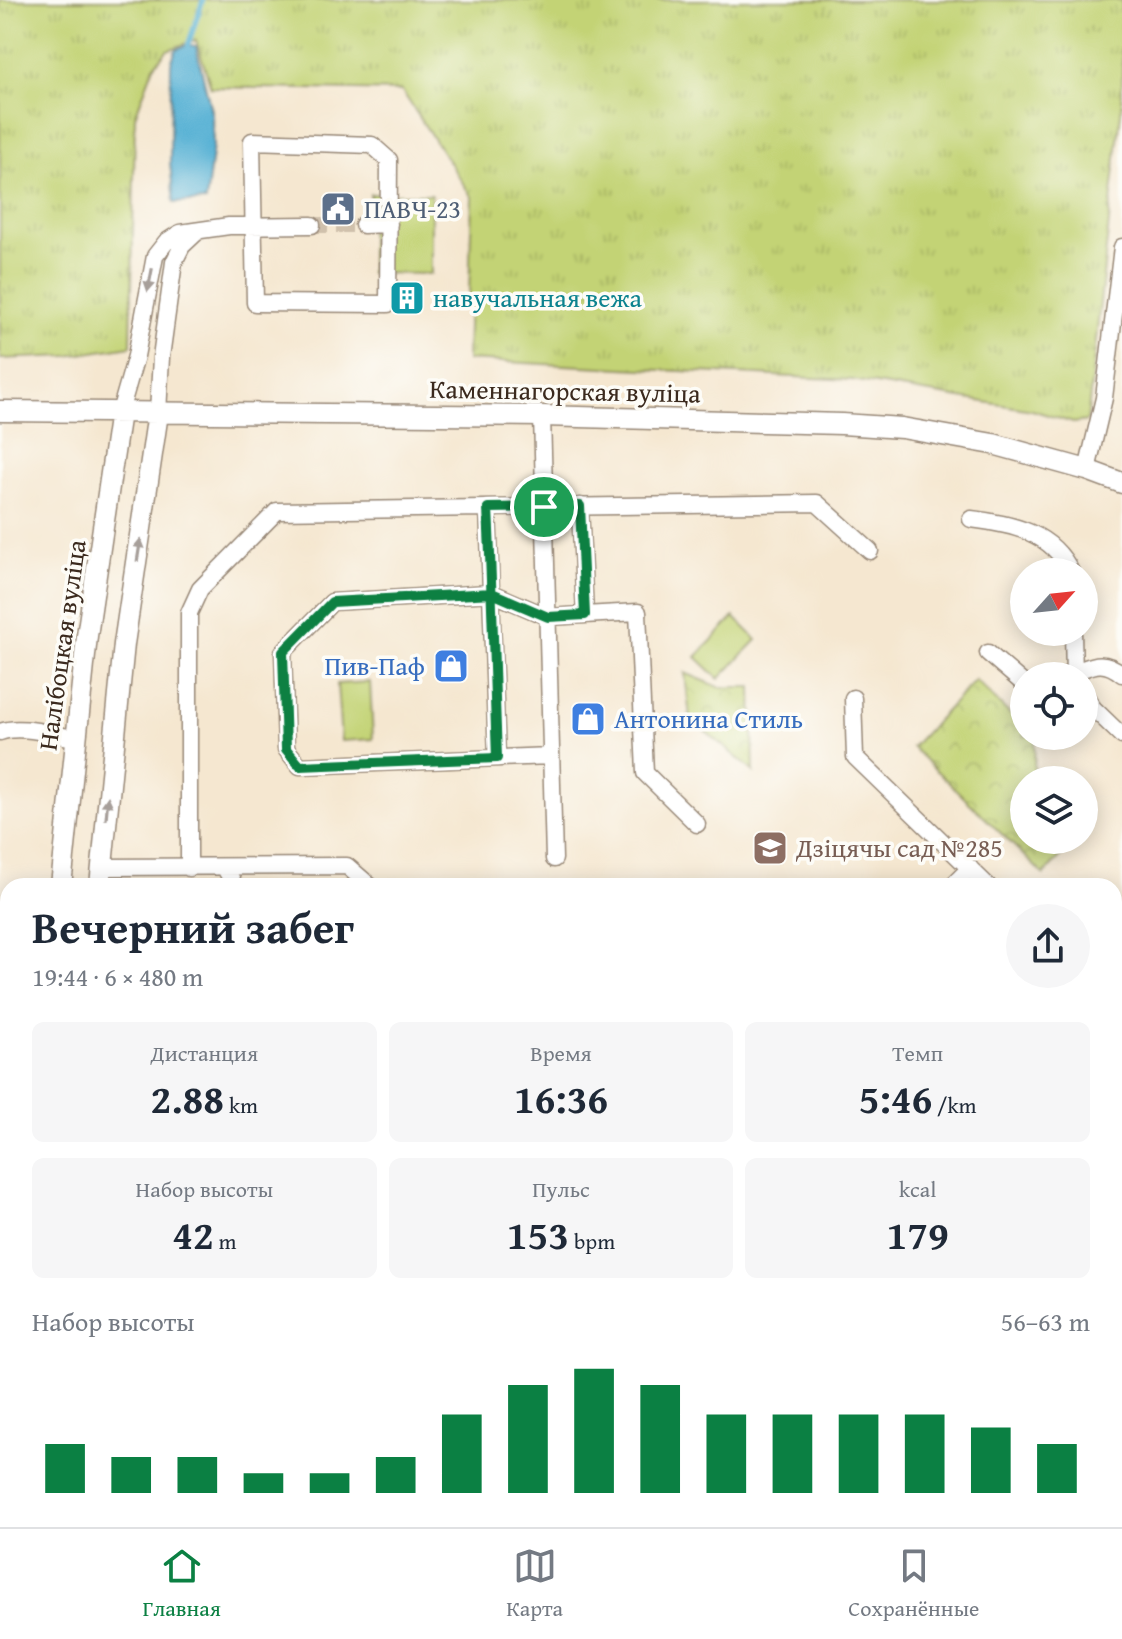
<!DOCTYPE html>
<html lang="ru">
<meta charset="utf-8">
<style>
:root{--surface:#fff;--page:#f6f6f7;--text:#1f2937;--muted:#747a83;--line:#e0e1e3;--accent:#0b8043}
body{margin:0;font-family:"Gentium Book Plus",serif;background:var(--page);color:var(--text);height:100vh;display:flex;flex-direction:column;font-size:30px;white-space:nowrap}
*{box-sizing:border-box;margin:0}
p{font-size:26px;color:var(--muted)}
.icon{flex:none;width:44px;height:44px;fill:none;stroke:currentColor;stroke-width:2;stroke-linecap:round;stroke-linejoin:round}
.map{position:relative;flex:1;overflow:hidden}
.sheet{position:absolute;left:0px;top:878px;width:1122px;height:650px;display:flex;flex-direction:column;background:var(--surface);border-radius:24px 24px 0 0;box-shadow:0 4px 20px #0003}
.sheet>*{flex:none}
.needle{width:52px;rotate:63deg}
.fabs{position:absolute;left:1010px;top:558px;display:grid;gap:16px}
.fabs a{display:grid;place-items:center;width:88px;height:88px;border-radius:50%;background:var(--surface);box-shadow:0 4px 20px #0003;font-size:40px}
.pin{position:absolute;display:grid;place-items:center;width:68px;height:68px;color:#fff;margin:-34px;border:4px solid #fff;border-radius:50%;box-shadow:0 2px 8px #0007}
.round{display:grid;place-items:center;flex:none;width:84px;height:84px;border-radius:42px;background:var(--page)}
.summary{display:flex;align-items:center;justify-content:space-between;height:136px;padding:0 32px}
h1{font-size:44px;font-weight:700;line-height:60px}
.metrics{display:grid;grid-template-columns:repeat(3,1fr);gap:12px;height:136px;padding:8px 32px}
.metrics div{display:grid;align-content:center;border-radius:12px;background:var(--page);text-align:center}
.metrics b{font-size:40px;font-weight:700}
.metrics small{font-size:22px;font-weight:400}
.metrics p{font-size:22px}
.chart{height:224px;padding:16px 32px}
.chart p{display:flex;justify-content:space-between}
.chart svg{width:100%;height:144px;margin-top:8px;stroke:var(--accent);stroke-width:6}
.dock{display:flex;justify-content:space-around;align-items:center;height:112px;border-top:2px solid var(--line);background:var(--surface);font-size:22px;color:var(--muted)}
.dock a{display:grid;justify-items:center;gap:4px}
.dock .on{color:var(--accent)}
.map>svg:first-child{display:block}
.grass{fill:url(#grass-tufts);stroke:#7f7e4a;stroke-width:2}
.park{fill:url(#park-crowns);stroke:#7f7e4a;stroke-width:2}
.pitch{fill:#c3d375;stroke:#7f7e4a;stroke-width:2}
.water{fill:#57b1d4;stroke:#496e79;stroke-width:2}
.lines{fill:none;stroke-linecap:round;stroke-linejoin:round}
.stream{stroke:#57b1d4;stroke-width:5}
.minor-tunnel{stroke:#d0c1ac;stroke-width:16;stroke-dasharray:16 8;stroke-linecap:butt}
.minor-casing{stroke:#988877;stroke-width:19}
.major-casing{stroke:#988877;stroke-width:23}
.minor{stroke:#fff;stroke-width:16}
.major{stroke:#fff;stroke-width:20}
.oneway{fill:#a79f9a}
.route-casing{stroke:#fff;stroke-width:16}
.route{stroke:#0b8043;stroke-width:10}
.labels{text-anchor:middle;stroke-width:7;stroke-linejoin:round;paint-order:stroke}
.service-label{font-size:26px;fill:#4e5e75;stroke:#fdfcf7;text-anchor:start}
.culture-label{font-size:26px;fill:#0d838f;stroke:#fdfcf7;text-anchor:start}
.street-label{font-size:26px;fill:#3b2a1e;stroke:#fdfcf7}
.shop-label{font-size:26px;fill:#366cbe;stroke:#fdfcf7;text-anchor:end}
.education-label{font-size:26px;fill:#785e54;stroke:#fdfcf7;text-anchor:start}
</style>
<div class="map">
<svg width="1122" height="1527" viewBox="0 0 1122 1527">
<defs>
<pattern id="grass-tufts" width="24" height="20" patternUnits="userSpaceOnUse" patternTransform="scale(2)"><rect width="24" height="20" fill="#c3d375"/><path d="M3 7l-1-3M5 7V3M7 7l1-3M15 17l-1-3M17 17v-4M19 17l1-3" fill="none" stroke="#a8b565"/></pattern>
<pattern id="park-crowns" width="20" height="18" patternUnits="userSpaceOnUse" patternTransform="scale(2)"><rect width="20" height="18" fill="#c3d375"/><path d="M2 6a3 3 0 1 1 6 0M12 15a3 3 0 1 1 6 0" fill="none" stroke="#a8b565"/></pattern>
</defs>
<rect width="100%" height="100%" fill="#fdfcf7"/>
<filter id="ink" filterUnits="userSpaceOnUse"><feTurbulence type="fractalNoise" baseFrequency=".0125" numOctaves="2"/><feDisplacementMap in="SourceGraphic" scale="16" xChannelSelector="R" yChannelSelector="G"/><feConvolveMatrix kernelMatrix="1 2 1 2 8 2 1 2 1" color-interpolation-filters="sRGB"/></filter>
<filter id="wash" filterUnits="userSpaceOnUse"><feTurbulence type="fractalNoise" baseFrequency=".006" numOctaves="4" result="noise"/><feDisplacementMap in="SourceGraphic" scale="32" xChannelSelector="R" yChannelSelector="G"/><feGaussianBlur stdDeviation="1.8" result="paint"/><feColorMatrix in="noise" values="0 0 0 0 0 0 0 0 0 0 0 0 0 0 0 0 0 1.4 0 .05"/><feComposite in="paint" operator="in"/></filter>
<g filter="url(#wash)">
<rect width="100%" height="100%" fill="#f5e7d0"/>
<!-- grass -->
<path class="grass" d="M0,0H1122V104L1087,421L1073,423L1032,410L852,380L467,360L472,197L402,91L211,87L196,40L167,50L154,66L135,116L131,346L68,356L0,359Z"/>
<!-- park -->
<path class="park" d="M685,673L719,687H752L754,772L690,718Z
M975,680L1024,728V736H1032L1035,739L1034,772L1043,780H1024V840H1075L1044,875L912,747Z"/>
<!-- pitch -->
<path class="pitch" d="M370,194H431V274L370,273Z
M734,617L757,640L719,679L696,657Z
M370,682L373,739L341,741L337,684Z"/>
<!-- water -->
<path class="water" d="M188,45L196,46L212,115L213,145L206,201L174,203L170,163L171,63L176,49Z"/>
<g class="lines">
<!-- stream -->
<path class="stream" d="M188,45L203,0"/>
</g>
</g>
<g filter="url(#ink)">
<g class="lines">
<!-- minor-tunnel -->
<path class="minor-tunnel" d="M312,225H363"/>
<defs>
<path id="minor" d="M252,141L372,145L389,160L388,304L255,303Z
M363,225L389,224
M120,412L136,356L155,256L166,242L180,233L229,226L312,225
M158,413L161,357L174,262L182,246L198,231
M542,416L554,859
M1087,470L1104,398L1122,247
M580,506L585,615
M488,508L497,758
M971,519C1012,524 1052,532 1071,572
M1073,632L1074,676
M988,653L1024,684
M1062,676C1087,671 1098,654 1122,674
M1084,694L1093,708L1122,736
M853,698L855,757L988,886
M0,732C20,724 53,735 75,738
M551,756L300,766L286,749L283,652L332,602L492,593L548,617L638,612L645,773L697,824
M101,867L347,866L370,886
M189,868V613L200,589L277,511L817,503L870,551
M225,868L235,886
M952,886L970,868
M1114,942L1122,933
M0,1005L8,1006
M1114,1017L1122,1009
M0,1225L8,1224
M146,1520V1527
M242,1520L243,1527
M392,1520L393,1527
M604,1520L607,1527
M1042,1520V1527
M627,1527L633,1520
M821,1527L826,1520"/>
<path id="major" d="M0,411L542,416L842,424L902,428L993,444L1087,470L1122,483
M61,886L87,636L120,412
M100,886L124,644L158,413
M30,1527L31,1520
M71,1527V1520"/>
</defs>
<!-- minor casing -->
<use href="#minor" class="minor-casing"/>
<!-- major casing -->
<use href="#major" class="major-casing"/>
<!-- minor -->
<use href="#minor" class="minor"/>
<!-- major -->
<use href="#major" class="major"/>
</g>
<!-- one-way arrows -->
<defs><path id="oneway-solid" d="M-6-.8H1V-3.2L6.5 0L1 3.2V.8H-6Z" transform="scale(2)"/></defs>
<g class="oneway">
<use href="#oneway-solid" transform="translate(150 280) rotate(101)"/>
<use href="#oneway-solid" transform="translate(139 550) rotate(-81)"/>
<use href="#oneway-solid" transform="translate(107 808) rotate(-85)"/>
</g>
</g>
<g class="lines" filter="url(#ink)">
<defs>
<path id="route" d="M544,507L488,508C492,591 494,674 497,758L300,766L286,749L283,652L332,602L492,593L548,617L585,615L580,506L544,507"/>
</defs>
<!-- route casing -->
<use href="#route" class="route-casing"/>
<!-- route -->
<use href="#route" class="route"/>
</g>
<!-- icons -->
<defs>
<symbol id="civic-square" viewBox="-11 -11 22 22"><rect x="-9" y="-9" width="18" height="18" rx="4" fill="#5c6f8a" stroke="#fdfcf7"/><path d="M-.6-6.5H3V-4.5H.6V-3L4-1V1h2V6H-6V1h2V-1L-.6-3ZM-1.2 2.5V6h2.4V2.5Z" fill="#fff"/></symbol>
<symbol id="building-square" viewBox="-11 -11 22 22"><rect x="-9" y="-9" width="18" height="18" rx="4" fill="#0f9aa8" stroke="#fdfcf7"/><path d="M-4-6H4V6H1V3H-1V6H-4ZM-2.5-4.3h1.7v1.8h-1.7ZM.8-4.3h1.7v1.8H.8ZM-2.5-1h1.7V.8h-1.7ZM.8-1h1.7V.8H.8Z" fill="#fff"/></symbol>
<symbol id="shop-square" viewBox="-11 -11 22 22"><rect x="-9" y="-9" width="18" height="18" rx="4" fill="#3f7fe0" stroke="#fdfcf7"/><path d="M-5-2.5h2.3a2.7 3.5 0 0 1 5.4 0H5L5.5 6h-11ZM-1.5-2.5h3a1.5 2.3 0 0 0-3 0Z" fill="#fff"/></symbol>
<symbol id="school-square" viewBox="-11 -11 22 22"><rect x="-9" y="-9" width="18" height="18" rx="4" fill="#8d6e63" stroke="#fdfcf7"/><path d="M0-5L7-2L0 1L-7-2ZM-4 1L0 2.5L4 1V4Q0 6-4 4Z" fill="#fff"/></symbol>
</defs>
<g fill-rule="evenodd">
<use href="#civic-square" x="318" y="189" width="40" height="40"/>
<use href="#building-square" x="387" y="278" width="40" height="40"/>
<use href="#shop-square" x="431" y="646" width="40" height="40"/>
<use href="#shop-square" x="568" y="699" width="40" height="40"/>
<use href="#school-square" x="750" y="828" width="40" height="40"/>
</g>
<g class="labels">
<!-- service labels -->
<g class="service-label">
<text x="364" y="218">ПАВЧ-23</text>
</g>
<!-- culture labels -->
<g class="culture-label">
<text x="433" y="307">навучальная вежа</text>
</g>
<!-- street labels -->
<g class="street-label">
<text transform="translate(565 391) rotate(1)" y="9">Каменнагорская вуліца</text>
<text transform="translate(62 645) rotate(-82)" y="9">Налібоцкая вуліца</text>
</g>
<!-- shop labels -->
<g class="shop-label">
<text x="425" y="675">Пив-Паф</text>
<text x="614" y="728" text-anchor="start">Антонина Стиль</text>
</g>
<!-- education labels -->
<g class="education-label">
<text x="796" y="857">Дзіцячы сад №285</text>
</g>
</g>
</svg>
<div class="fabs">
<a><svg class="needle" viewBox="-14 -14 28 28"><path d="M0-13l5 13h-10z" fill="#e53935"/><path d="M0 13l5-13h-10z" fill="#747a83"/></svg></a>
<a><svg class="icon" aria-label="locate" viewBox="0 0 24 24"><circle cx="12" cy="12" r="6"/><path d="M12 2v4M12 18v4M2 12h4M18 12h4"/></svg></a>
<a><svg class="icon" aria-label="layers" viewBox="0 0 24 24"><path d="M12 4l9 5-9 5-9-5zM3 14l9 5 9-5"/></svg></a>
</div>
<div class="pin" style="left:544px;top:507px;background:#1e9e55"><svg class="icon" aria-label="arrive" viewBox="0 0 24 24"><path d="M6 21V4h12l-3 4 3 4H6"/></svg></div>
<section class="sheet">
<div class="summary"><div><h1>Вечерний забег</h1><p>19:44 · 6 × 480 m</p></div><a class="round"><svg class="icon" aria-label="share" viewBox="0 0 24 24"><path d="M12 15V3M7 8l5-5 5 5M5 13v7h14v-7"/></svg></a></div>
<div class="metrics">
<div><p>Дистанция</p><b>2.88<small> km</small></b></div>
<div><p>Время</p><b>16:36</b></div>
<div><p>Темп</p><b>5:46<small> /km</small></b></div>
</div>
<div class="metrics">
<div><p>Набор высоты</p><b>42<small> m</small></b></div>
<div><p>Пульс</p><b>153<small> bpm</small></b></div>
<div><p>kcal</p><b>179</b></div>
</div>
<div class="chart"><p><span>Набор высоты</span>56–63 m</p>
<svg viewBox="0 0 160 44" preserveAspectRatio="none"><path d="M5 44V29M15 44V33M25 44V33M35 44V38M45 44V38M55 44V33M65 44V20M75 44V11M85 44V6M95 44V11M105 44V20M115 44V20M125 44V20M135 44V20M145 44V24M155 44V29"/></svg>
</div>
</section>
</div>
<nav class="dock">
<a class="on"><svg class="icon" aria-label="home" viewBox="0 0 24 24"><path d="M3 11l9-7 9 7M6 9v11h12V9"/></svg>Главная</a>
<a><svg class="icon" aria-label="map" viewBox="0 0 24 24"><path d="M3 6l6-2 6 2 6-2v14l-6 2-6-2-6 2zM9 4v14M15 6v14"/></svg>Карта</a>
<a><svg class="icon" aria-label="saved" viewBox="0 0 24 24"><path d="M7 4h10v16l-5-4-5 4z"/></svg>Сохранённые</a>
</nav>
